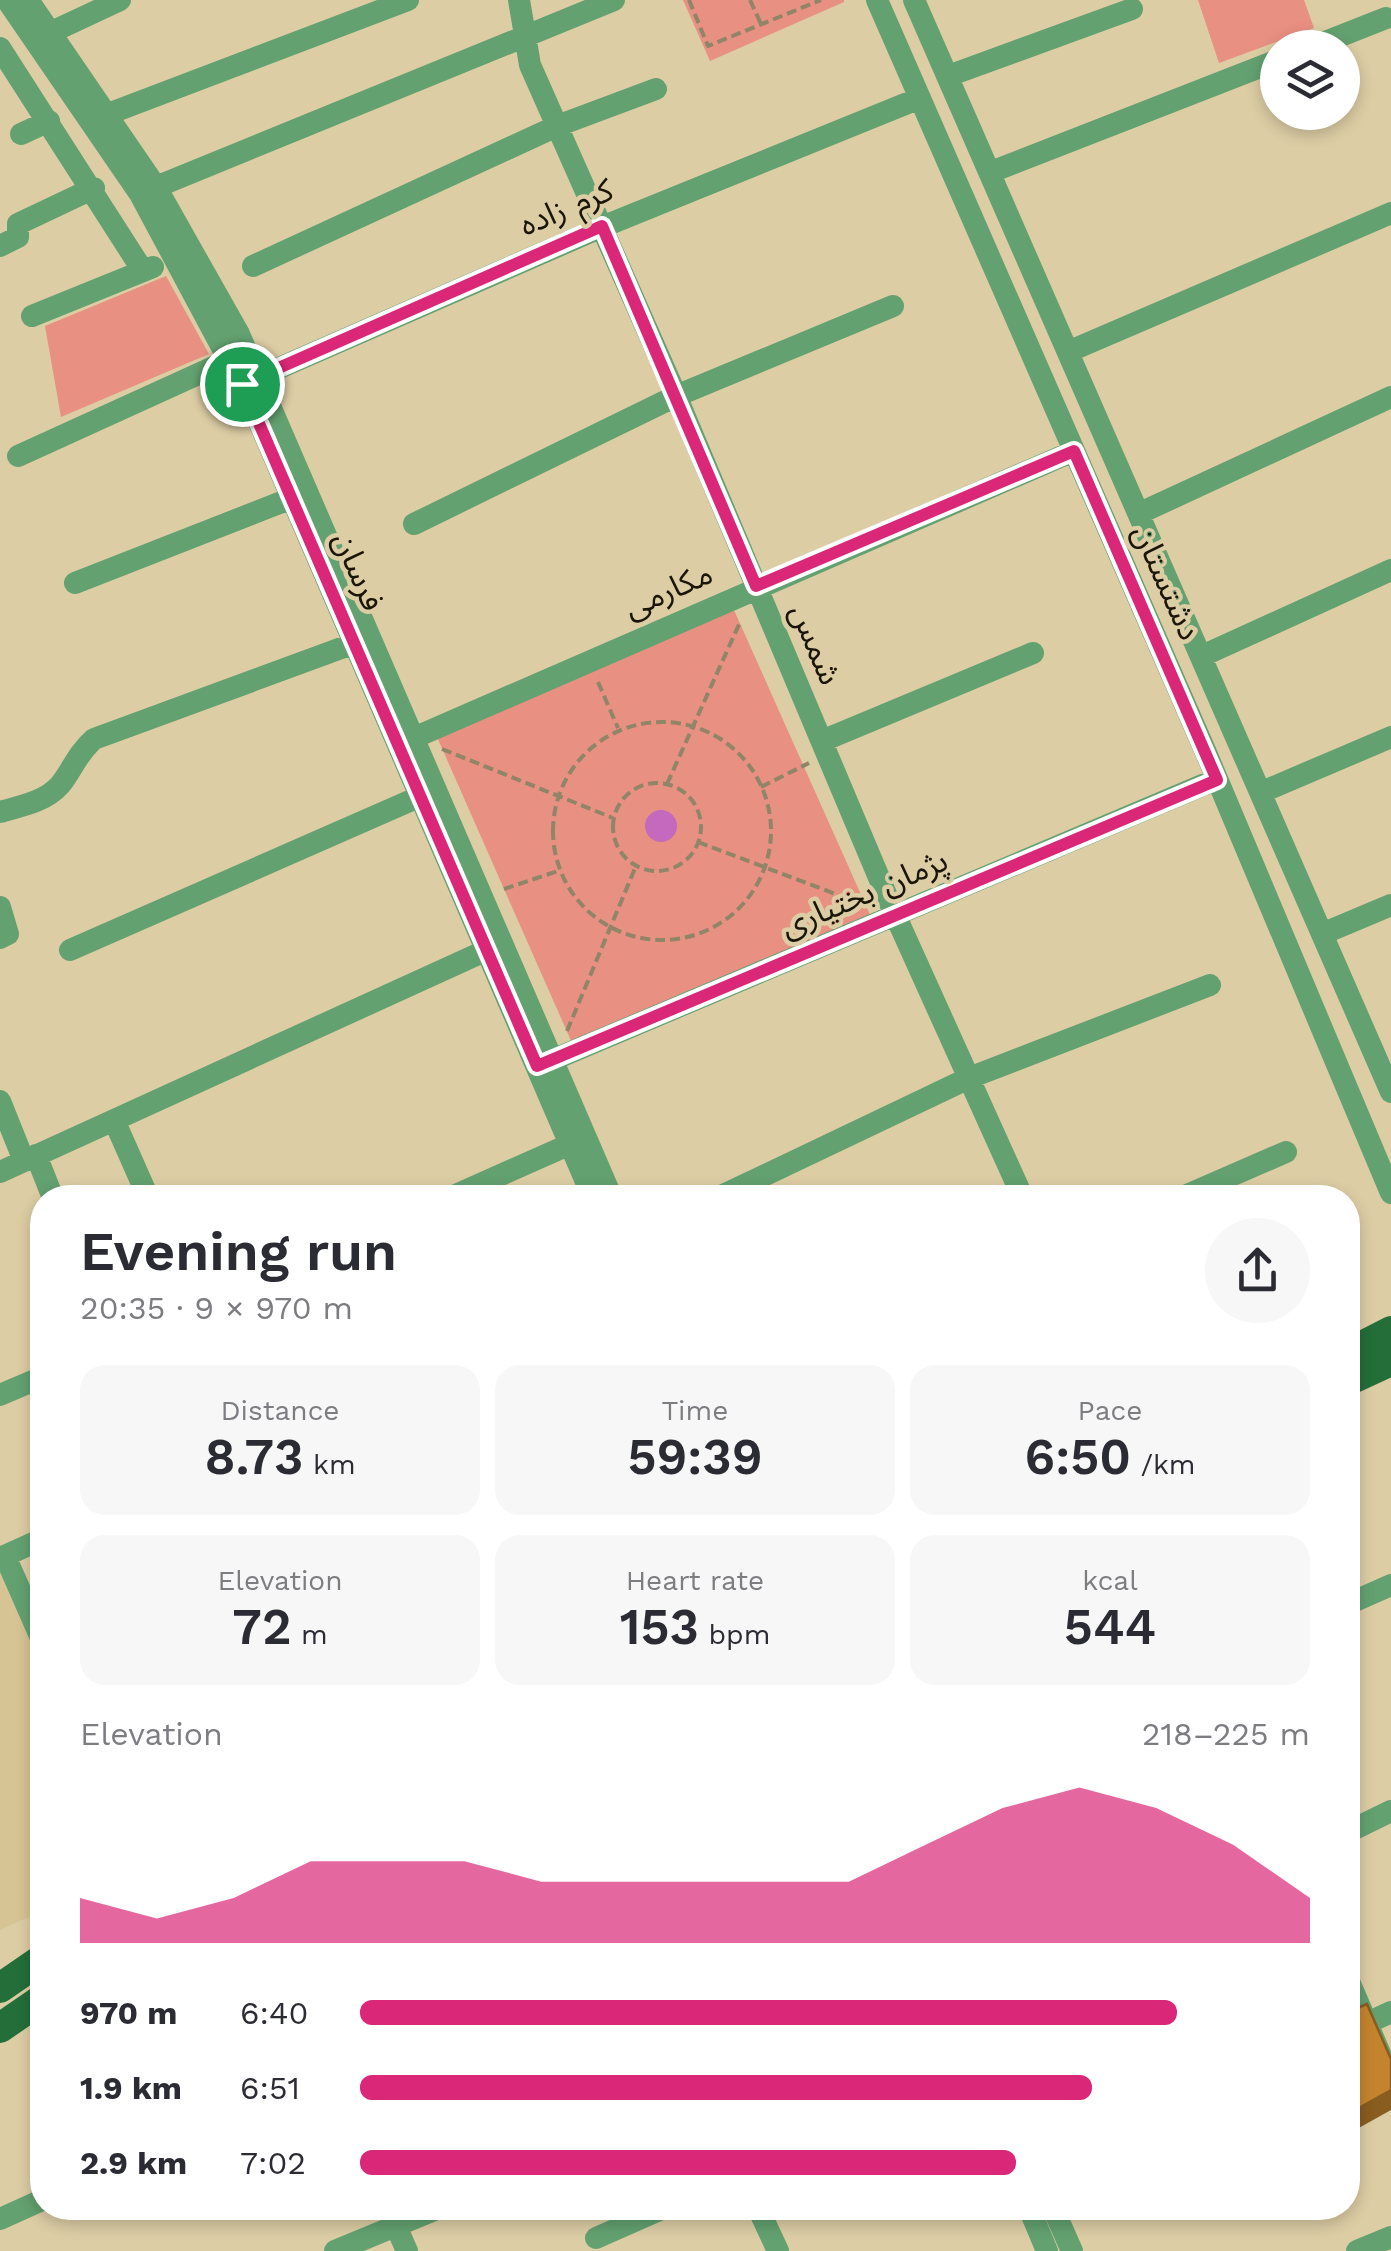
<!DOCTYPE html>
<meta charset="utf-8">
<style>
:root{--surface:#fff;--page:#f7f7f7;--text:#2b2b33;--muted:#7c7c81;--accent:#db2777}
body{margin:0;font-family:"Work Sans","Noto Sans Arabic",sans-serif;background:var(--page);color:var(--text);height:100vh;display:flex;flex-direction:column;font-size:38px;white-space:nowrap}
*{box-sizing:border-box;margin:0}
p{font-size:32px;color:var(--muted)}
.icon{flex:none;width:55px;height:55px;fill:none;stroke:currentColor;stroke-width:2;stroke-linecap:round;stroke-linejoin:round}
.map{position:relative;flex:1;overflow:hidden}
.panel{position:absolute;left:30px;top:1185px;width:1330px;height:1035px;display:flex;flex-direction:column;background:var(--surface);border-radius:40px;box-shadow:0 5px 15px #0003}
.panel>*{flex:none}
.buttons{position:absolute;left:1260px;top:30px;display:grid;gap:20px}
.buttons a{display:grid;place-items:center;width:100px;height:100px;border-radius:50%;background:var(--surface);box-shadow:0 5px 15px #0003;font-size:50px}
.pin{position:absolute;display:grid;place-items:center;width:85px;height:85px;color:#fff;margin:-42px;border:5px solid #fff;border-radius:50%;box-shadow:0 2px 10px #0007}
.round{display:grid;place-items:center;flex:none;width:105px;height:105px;border-radius:52px;background:var(--page)}
.summary{display:flex;align-items:center;justify-content:space-between;height:170px;padding:0 50px}
h1{font-size:55px;font-weight:600;line-height:75px}
.figures{display:grid;grid-template-columns:repeat(3,1fr);gap:15px;height:170px;padding:10px 50px}
.figures div{display:grid;align-content:center;border-radius:25px;background:var(--page);text-align:center}
.figures b{font-size:50px;font-weight:600}
.figures small{font-size:28px;font-weight:400}
.figures p{font-size:28px}
.chart{height:280px;padding:20px 50px}
.chart p{display:flex;justify-content:space-between}
.chart svg{width:100%;height:180px;margin-top:10px;fill:var(--accent);opacity:.7}
ul{padding:0 50px;list-style:none;font-size:32px}
li{display:grid;grid-template-columns:160px 120px 1fr;align-items:center;height:75px}
li i{height:25px;border-radius:12px;background:var(--accent)}
.map>svg:first-child{display:block}
.built{fill:#d6c494}
.green{fill:#e89082}
.water{fill:#c469be}
.lines{fill:none;stroke-linecap:round;stroke-linejoin:round}
.path{stroke:#908566;stroke-width:4;stroke-dasharray:10 5;stroke-linecap:butt}
.minor{stroke:#63a170;stroke-width:22}
.major{stroke:#236e39;stroke-width:30}
.shaded-wall{fill:#895c20}
.building{fill:#c4842e;stroke:#895c20;stroke-width:2.5}
.route-casing{stroke:#fff;stroke-width:20}
.route{stroke:#db2777;stroke-width:12}
.labels{text-anchor:middle;stroke-width:9;stroke-linejoin:round;paint-order:stroke}
.street-label{font-size:32px;fill:#1a1506;stroke:#dccda4}
</style>
<div class="map">
<svg width="1391" height="2251" viewBox="0 0 1391 2251">
<rect width="100%" height="100%" fill="#dccda4"/>
<!-- built -->
<path class="built" d="M0,1571L38,1652L42,1651V1911L0,1930Z"/>
<!-- green -->
<path class="green" d="M683,0H844V2L710,61Z
M1198,0H1304L1314,28L1219,63Z
M166,276L209,354L61,417L45,326Z
M734,610L871,917L572,1043L437,737Z"/>
<!-- water -->
<path class="water" d="M645 826a16 16 0 1 1 32 0a16 16 0 1 1-32 0Z"/>
<g class="lines">
<!-- path -->
<path class="path" d="M689,0L708,46L821,0
M750,0L761,24
M598,682L618,728
M553 831a109 109 0 1 1 218 0a109 109 0 1 1-218 0Z
M442,749L613,818
M613 827a44 44 0 1 1 88 0a44 44 0 1 1-88 0Z
M667,784L741,620
M761,787L809,763
M698,842L862,904
M504,889L561,870
M567,1031L636,866"/>
<!-- minor -->
<path class="minor" d="M7,0L140,194L247,394L593,1198
M28,0L156,187L239,334L612,1198
M519,0L530,65L672,386L888,899L1023,1198
M877,0L1207,755L1391,1193
M914,0L1391,1092
M41,37L120,0
M0,48L143,271
M1310,48L1386,18
M948,76L1132,9
M108,114L408,0
M21,134L49,121
M991,172L1278,60
M156,187L614,0
M0,246L18,237V224L94,188
M253,266L557,126L656,89
M32,316L153,267
M1070,351L1391,213
M245,383L602,227L920,98
M18,456L229,360
M1140,513L1391,397
M414,524L676,396L893,306
M75,583L292,498
M1202,656L1391,570
M822,741L1033,653
M402,743L1074,451
M1262,792L1391,737
M0,812C21,806 45,802 60,785C73,769 76,755 94,739L355,643
M0,907L8,934L0,938
M1322,934L1391,905
M70,950L421,796
M543,1064L1217,779
M0,1101L24,1161
M114,1120L144,1188
M36,1155L53,1198
M0,1172L487,950
M449,1198L584,1138
M717,1198L969,1078L1210,985
M1180,1198L1286,1152
M0,1395L42,1377
M5,1556L41,1638
M0,1558L42,1539
M1348,1604L1391,1585
M1348,1832L1391,1811
M1348,1979L1391,2079
M1348,2032L1391,2012
M388,2208L407,2251
M758,2208L778,2251
M1029,2208L1047,2251
M1053,2208L1072,2251
M0,2219L42,2200
M596,2238L664,2208
M335,2251L439,2208
M1357,2251L1391,2237"/>
<!-- major -->
<path class="major" d="M1348,1353L1391,1331
M1348,1381L1391,1361
M0,1988L42,1959
M0,2028L42,1999"/>
</g>
<!-- shaded-wall -->
<path class="shaded-wall" d="M1391,2090V2110L1348,2134V2114Z"/>
<!-- building -->
<path class="building" d="M1367,2004L1391,2059V2090L1348,2114V2012Z"/>
<g class="lines">
<defs>
<path id="route" d="M602,226L756,586L1074,451L1217,780L537,1066L242,384Z"/>
</defs>
<!-- route casing -->
<use href="#route" class="route-casing"/>
<!-- route -->
<use href="#route" class="route"/>
</g>
<g class="labels">
<!-- street labels -->
<g class="street-label">
<text transform="translate(566 207) rotate(-23)" y="11">کرم زاده</text>
<text transform="translate(359 571) rotate(67)" y="11">فرسان</text>
<text transform="translate(1167 582) rotate(66)" y="11">دشتستان</text>
<text transform="translate(668 590) rotate(-24)" y="11">مکارمی</text>
<text transform="translate(816 644) rotate(67)" y="11">شمس</text>
<text transform="translate(864 893) rotate(-23)" y="11">پژمان بختیاری</text>
</g>
</g>
</svg>
<div class="buttons">
<a><svg class="icon" aria-label="layers" viewBox="0 0 24 24"><path d="M12 4l9 5-9 5-9-5zM3 14l9 5 9-5"/></svg></a>
</div>
<div class="pin" style="left:242px;top:384px;background:#1e9e55"><svg class="icon" aria-label="arrive" viewBox="0 0 24 24"><path d="M6 21V4h12l-3 4 3 4H6"/></svg></div>
<section class="panel">
<div class="summary"><div><h1>Evening run</h1><p>20:35 · 9 × 970 m</p></div><a class="round"><svg class="icon" aria-label="share" viewBox="0 0 24 24"><path d="M12 15V3M7 8l5-5 5 5M5 13v7h14v-7"/></svg></a></div>
<div class="figures">
<div><p>Distance</p><b>8.73<small> km</small></b></div>
<div><p>Time</p><b>59:39</b></div>
<div><p>Pace</p><b>6:50<small> /km</small></b></div>
</div>
<div class="figures">
<div><p>Elevation</p><b>72<small> m</small></b></div>
<div><p>Heart rate</p><b>153<small> bpm</small></b></div>
<div><p>kcal</p><b>544</b></div>
</div>
<div class="chart"><p><span>Elevation</span>218–225 m</p>
<svg viewBox="0 0 160 44" preserveAspectRatio="none"><path d="M0 44V33L10 38L20 33L30 24L40 24L50 24L60 29L70 29L80 29L90 29L100 29L110 20L120 11L130 6L140 11L150 20L160 33V44z"/></svg>
</div>
<ul>
<li><b>970 m</b>6:40<i style="width:86%"></i></li>
<li><b>1.9 km</b>6:51<i style="width:77%"></i></li>
<li><b>2.9 km</b>7:02<i style="width:69%"></i></li>
</ul>
</section>
</div>
